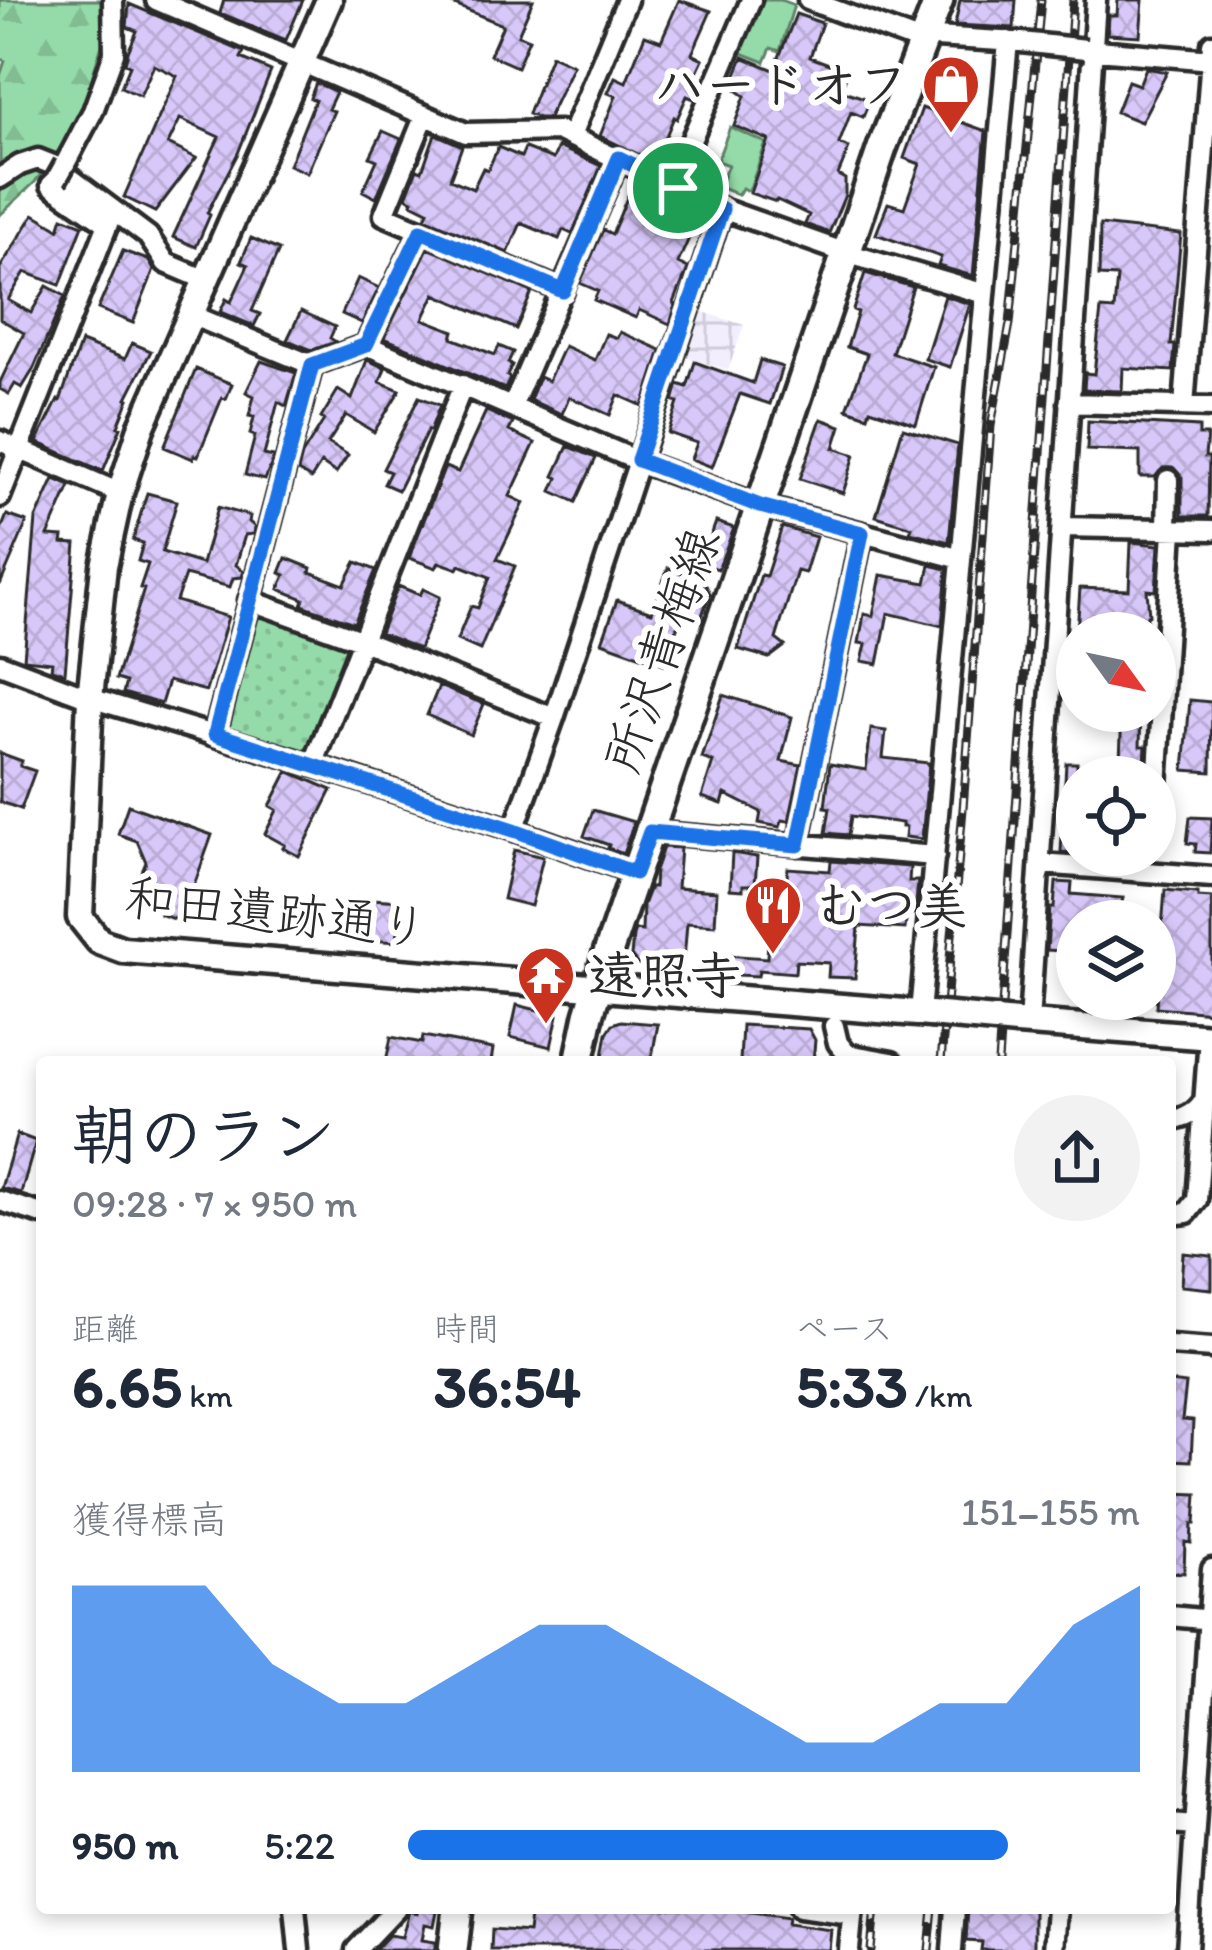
<!DOCTYPE html>
<html lang="ja">
<meta charset="utf-8">
<style>
:root{--surface:#fff;--page:#f2f2f3;--text:#1f2937;--muted:#747a83;--accent:#1a73e8}
body{margin:0;font-family:Itim,"Klee One",sans-serif;background:var(--page);color:var(--text);height:100vh;display:flex;flex-direction:column;font-size:45px;white-space:nowrap}
*{box-sizing:border-box;margin:0}
p{font-size:39px;color:var(--muted)}
.icon{flex:none;width:66px;height:66px;fill:none;stroke:currentColor;stroke-width:2;stroke-linecap:round;stroke-linejoin:round}
.map{position:relative;flex:1;overflow:hidden}
.sheet{position:absolute;left:36px;top:1056px;width:1140px;height:858px;display:flex;flex-direction:column;background:var(--surface);border-radius:12px;box-shadow:0 6px 18px #0003}
.sheet>*{flex:none}
.needle{width:78px;rotate:123deg}
.buttons{position:absolute;left:1056px;top:612px;display:grid;gap:24px}
.buttons a{display:grid;place-items:center;width:120px;height:120px;border-radius:50%;background:var(--surface);box-shadow:0 6px 18px #0003;font-size:60px}
.pin{position:absolute;display:grid;place-items:center;width:102px;height:102px;color:#fff;margin:-51px;border:6px solid #fff;border-radius:50%;box-shadow:0 3px 12px #0007}
.round{display:grid;place-items:center;flex:none;width:126px;height:126px;border-radius:63px;background:var(--page)}
.summary{display:flex;align-items:center;justify-content:space-between;height:204px;padding:0 36px}
h1{font-size:66px;font-weight:800;line-height:90px}
.stats{display:grid;grid-template-columns:repeat(3,1fr);gap:18px;height:204px;padding:12px 36px}
.stats div{display:grid;align-content:center}
.stats b{font-size:60px;font-weight:800}
.stats small{font-size:33px;font-weight:400}
.stats p{font-size:33px}
.chart{height:336px;padding:24px 36px}
.chart p{display:flex;justify-content:space-between}
.chart svg{width:100%;height:216px;margin-top:12px;fill:var(--accent);opacity:.7}
ul{padding:0 36px;list-style:none;font-size:39px}
li{display:grid;grid-template-columns:192px 144px 1fr;align-items:center;height:90px}
li i{height:30px;border-radius:15px;background:var(--accent)}
.map>svg:first-child{display:block}
.industrial{fill:url(#industrial-grid)}
.green{fill:#95dba9;stroke:#60836a;stroke-width:3}
.forest{fill:url(#forest-firs);stroke:#60836a;stroke-width:3}
.park{fill:url(#park-dots);stroke:#60836a;stroke-width:3}
.building{fill:url(#building-cross-hatch);stroke:#2b2b2b;stroke-width:3}
.lines{fill:none;stroke-linecap:round;stroke-linejoin:round}
.minor-casing{stroke:#2b2b2b;stroke-width:27}
.tertiary-casing{stroke:#2b2b2b;stroke-width:33}
.secondary-casing{stroke:#2b2b2b;stroke-width:36}
.minor{stroke:#fff;stroke-width:18}
.tertiary{stroke:#fff;stroke-width:24}
.secondary{stroke:#fff;stroke-width:27}
.rail-casing{stroke:#2b2b2b;stroke-width:9}
.rail{stroke:#fff;stroke-width:4.5;stroke-dasharray:14;stroke-linecap:butt}
.minor-bridge-casing{stroke:#2b2b2b;stroke-width:27;stroke-linecap:butt}
.tertiary-bridge-casing{stroke:#2b2b2b;stroke-width:33;stroke-linecap:butt}
.minor-bridge{stroke:#fff;stroke-width:18}
.tertiary-bridge{stroke:#fff;stroke-width:24}
.route-casing{stroke:#fff;stroke-width:24}
.route{stroke:#1a73e8;stroke-width:15}
.labels{text-anchor:middle;stroke-width:12;stroke-linejoin:round;paint-order:stroke}
.poi-label{font-size:51px;font-weight:bold;fill:#2b2b2b;stroke:#fff;text-anchor:start}
.street-label{font-size:51px;fill:#2b2b2b;stroke:#fff}
</style>
<div class="map">
<svg width="1212" height="1950" viewBox="0 0 1212 1950">
<defs>
<pattern id="industrial-grid" width="8" height="8" patternUnits="userSpaceOnUse" patternTransform="scale(3)"><rect width="8" height="8" fill="#f3eefe"/><path d="M0 4h8M4 0v8" fill="none" stroke="#d0ccda"/></pattern>
<pattern id="forest-firs" width="22" height="20" patternUnits="userSpaceOnUse" patternTransform="scale(3)"><rect width="22" height="20" fill="#95dba9"/><path d="M5 1l3.5 6h-7zM16 11l3.5 6h-7z" fill="#81bc92"/></pattern>
<pattern id="park-dots" width="8" height="8" patternUnits="userSpaceOnUse" patternTransform="scale(3)"><rect width="8" height="8" fill="#95dba9"/><path d="M2 2h.1M6 6h.1" fill="none" stroke="#81bc92" stroke-width="1.8" stroke-linecap="round"/></pattern>
<pattern id="building-cross-hatch" width="8" height="8" patternUnits="userSpaceOnUse" patternTransform="scale(3)"><rect width="8" height="8" fill="#d8c8fa"/><path d="M0 0l8 8M0 8l8-8" fill="none" stroke="#baacd6"/></pattern>
</defs>
<rect width="100%" height="100%" fill="#fff"/>
<filter id="ink" filterUnits="userSpaceOnUse"><feTurbulence type="fractalNoise" baseFrequency=".00833" numOctaves="2"/><feDisplacementMap in="SourceGraphic" scale="24" xChannelSelector="R" yChannelSelector="G"/><feConvolveMatrix kernelMatrix="1 2 1 2 8 2 1 2 1" color-interpolation-filters="sRGB"/></filter>
<g filter="url(#ink)">
<!-- industrial -->
<path class="industrial" d="M697,310L744,325L728,370L682,356Z"/>
<!-- green -->
<path class="green" d="M755,0H781L794,5L780,51L771,48L765,62L734,50Z
M730,127L766,143L749,191L742,188L738,195L719,187L728,165L717,161Z"/>
<!-- forest -->
<path class="forest" d="M0,0H104L106,32L77,126L35,182L0,215V76L5,61L0,58Z"/>
<!-- park -->
<path class="park" d="M256,608L358,645L312,758L223,729Z"/>
<!-- building -->
<path class="building" d="M224,0H303L286,40L220,13Z
M443,0H533L518,35L529,39L517,67L490,55L503,25Z
M679,0L711,11L692,54L703,59L694,78L702,81L694,99L687,96L677,119L674,117L655,162L600,136L616,96L608,93L615,77L626,82L645,35L661,41Z
M960,0H1016L1014,28L955,25Z
M1118,0H1143L1140,36L1108,34L1109,15H1117Z
M129,4L244,52L241,58L271,71L238,153L207,213L210,215L196,247L173,237L219,137L180,119L168,144L196,158L155,212L124,197L177,76L154,65L140,96L121,87L130,65L125,63L128,52L137,31L127,27Z
M796,14L822,23L810,57L848,71L841,90L870,100L863,117L851,112L839,144L849,148L838,175L845,179V195L829,233L805,224L809,215L777,200L776,202L750,193L769,140L734,126L745,96L731,86L743,57L774,70Z
M551,55L573,65L548,118H538L528,114Z
M1146,68L1167,72L1141,122L1116,112L1128,81L1139,85Z
M316,83L336,92L328,109L334,111L307,173L289,165L315,100L310,98Z
M922,108L986,131L973,276L938,266L941,257L876,234L888,203L904,208L920,164L904,158Z
M383,131L401,139L376,198L363,191L377,160L370,157Z
M435,134L462,146L450,179L473,189L483,168L488,170L498,147L521,157L525,148L553,159L558,147L601,166L572,234L563,230L559,239L521,223L508,253L425,218L428,211L412,203L413,200L406,197L417,169L422,171Z
M631,188L671,205L672,200L700,213L678,263L688,268L674,303L676,304L670,324L639,310L636,318L594,300L598,291L580,283L603,230L612,234Z
M34,214L59,229L63,217L83,225L60,285L25,272L8,300L31,313L47,286L65,296L33,370L22,388L15,384L9,394L0,389V382L24,333L0,319V268Z
M1100,225L1181,234L1171,345H1175L1173,371L1123,368L1122,391L1084,390L1085,373L1094,374L1101,309L1114,310L1117,277L1099,276Z
M251,238L279,250L252,311L260,314L254,326L220,312L226,299L231,302L248,265L241,262Z
M428,248L532,292L516,329L435,294L423,319L454,331L452,338L495,355L499,346L513,352L508,363L512,365L507,376L510,378L505,389L384,338Z
M123,251L148,260L154,270L133,323L98,309Z
M865,273L913,287L892,353L934,367L916,424L870,409L868,416L847,409L867,354L847,347L858,312L853,310Z
M358,278L379,288L362,323L342,314Z
M945,296L970,304L950,367L925,359Z
M301,311L335,327L330,338L336,342L312,350L287,340Z
M620,332L661,350L643,406L618,395L610,415L569,397L562,414L530,400L539,377L548,381L564,346L595,360L606,334L617,338Z
M81,342L125,359L132,343L151,351L127,398L129,399L118,426L121,427L103,471L37,442L58,400L60,401Z
M367,360L385,368L380,382L400,390L374,432L346,415L328,443L348,455L336,473L321,463L311,479L298,471L302,455L324,420L321,418L338,390L352,399Z
M760,360L782,367L770,404L740,394L712,467L691,459L697,443L668,433L678,403L673,401L678,384L687,387L695,362L753,383Z
M261,361L296,373L286,406L278,402L264,455L274,457L265,480L245,475L255,436L250,434L254,417L249,416L254,396L246,392Z
M196,369L232,384L226,399L222,398L198,456L194,455L193,459L164,447Z
M419,397L440,405L430,431L428,430L398,490L384,484L390,472L383,469Z
M486,411L513,423L509,431L535,443L510,496L524,503L497,559L515,566L480,650L457,640L471,606L478,608L490,577L460,565L458,569L439,562L436,568L409,558L445,467L458,472Z
M821,419L841,426L834,448L855,455L843,493L800,479Z
M1088,421L1199,427V435H1207L1205,457H1209L1208,516H1182V477L1174,468H1163L1155,477H1140V452L1087,450Z
M903,428L958,445L949,542L910,532L912,527L876,516Z
M568,446L596,458L576,502L552,491L558,478L554,476Z
M54,479L70,486L48,536L63,537L62,543L76,544L65,673L51,669L52,662L24,659L36,519Z
M147,493L177,501L162,552L202,564L218,507L250,516L249,522L255,527L254,534L245,535L236,565L244,571L242,577L233,578L230,587L185,575L176,601L228,617L206,691L168,681L161,704L123,693L126,682L116,679L144,589L140,588L148,564L138,561L143,543L133,540Z
M7,515L27,522L0,585V532Z
M716,522L734,528L718,569L701,564Z
M782,527L816,537L805,573L797,571L776,639L785,646L769,658L738,649L761,575L766,576Z
M1131,542L1159,545L1156,591L1147,590L1149,615H1147L1146,633H1123L1124,621L1098,619L1097,633H1077L1080,588L1129,590Z
M286,558L311,568L310,572L344,585L356,562L376,570L354,623L302,605L304,599L279,589L285,575L280,573Z
M930,565L947,569L942,626L888,613L878,664L862,661L866,644L859,643L864,614L873,616L881,575L926,583Z
M668,568L696,578L699,572L710,593L700,621L682,614L664,664L602,642L617,600L652,612Z
M398,586L420,595L423,589L440,597L419,649L380,633Z
M439,686L484,704L471,735L427,715Z
M723,695L792,717L781,761L801,765L789,821L782,820L780,827L759,823L761,812L725,794L722,804L702,797L713,762L702,758Z
M1190,700L1212,702L1211,772L1184,770Z
M1122,711H1141L1140,746H1146L1144,777H1110L1111,759L1120,760Z
M871,729L886,731L883,758L929,763L922,839L905,837L906,827H902V823L851,816L848,835L826,833L830,808L825,807L830,764L866,770Z
M0,753L22,761L20,766L35,771L21,809L0,802Z
M1066,763H1077V853L1061,852Z
M288,771L332,790L299,856L283,848L285,845L265,834L277,810L270,806Z
M128,805L212,835L181,922L160,914L148,888L152,880L141,874L146,862L137,841L118,834Z
M593,810L634,822L623,854L608,848L609,845L584,836Z
M1190,817L1212,818L1210,853L1195,852L1196,844L1187,843Z
M663,847L680,848L677,888L717,891L715,925L687,923L684,960L677,959L676,968L638,965L631,956L633,936L635,930L642,931L643,905L650,887H654L655,871Z
M514,850L543,857L531,906L503,899Z
M732,853L757,857L755,885H743V890L730,889Z
M831,861L910,867L909,881H918L915,914L907,913L905,929L859,926L855,978L828,977L829,963L796,961L795,973L759,970L758,976L736,975V969L724,968L725,955L767,958L769,920L786,921V915H789L792,886L786,885L788,868L830,871Z
M1056,882L1072,883L1071,894L1123,898L1117,921H1077V952L1047,950L1050,908H1054Z
M1165,890L1198,893V897L1212,898V1012L1156,1007Z
M357,898L400,901L397,942L354,939Z
M517,1005L558,1015L551,1047L510,1037Z
M621,1021L658,1024L651,1062H602L607,1033L613,1024Z
M742,1025L809,1029L815,1040L813,1062H740Z
M423,1036L493,1049L491,1062H386L391,1037L422,1043Z
M17,1134L36,1141L21,1193L1,1188Z
M1183,1253L1212,1256V1289L1181,1286Z
M1170,1382L1186,1384L1182,1420L1193,1421L1191,1461L1170,1460Z
M1170,1493L1197,1494L1195,1524H1192L1191,1543L1185,1542L1184,1573L1170,1572Z
M418,1908L437,1911L434,1926L425,1924L422,1940L435,1942V1950H375L389,1935L402,1937L409,1911L417,1913Z
M531,1908H716L788,1918L787,1924L831,1930L829,1950H491L492,1929L528,1932Z
M968,1908H1034V1950H981L982,1942L966,1941Z"/>
<g class="lines">
<defs>
<path id="minor" d="M156,0L466,133L559,131L722,209L846,253L985,294
M808,0L913,39L935,37L1018,42
M1086,49L1212,60
M425,115L384,215L563,291
M571,136L627,0
M65,164L93,111L114,53L113,0
M0,178L20,165L38,159L53,165L148,236L166,263L206,280
M672,185L751,0
M191,315L312,365L366,345L638,461L761,506L961,559
M366,345L421,231
M1069,403L1212,407
M1184,406L1212,44
M512,407L619,158
M0,441L120,493
M0,497L108,224L51,185L56,180
M1062,527L1212,530
M1167,529L1168,480
M249,600L363,641L554,718
M0,664L90,698L313,765L514,830L636,873
M215,734L312,365
M313,765L463,385
M1155,819L1173,530
M514,830L554,718L722,209
M649,832L935,856
M798,845L862,533
M1041,864L1212,877
M920,1013L1008,41
M1029,1023L1096,0
M834,1026L838,1043L847,1054L892,1062
M1170,1120C1186,1119 1197,1113 1205,1099
M0,1201L42,1214
M1170,1215L1187,1213L1197,1200L1209,1037
M1170,1345L1212,1348
M1170,1616L1212,1620
M1170,1824L1195,1826
M295,1908L299,1950
M799,1908L852,1915
M356,1950L396,1908
M849,1950L853,1908
M952,1950L955,1908
M1054,1950L1057,1908
M1187,1950L1212,1569"/>
<path id="tertiary" d="M329,0L141,428L120,493L104,566L90,698L80,917L99,941L123,950L930,1014
M1017,1022L1212,1037"/>
<path id="secondary" d="M579,1062L589,1015L609,950L882,148L939,0
M453,1950L458,1908"/>
</defs>
<!-- minor casing -->
<use href="#minor" class="minor-casing"/>
<!-- tertiary casing -->
<use href="#tertiary" class="tertiary-casing"/>
<!-- secondary casing -->
<use href="#secondary" class="secondary-casing"/>
<!-- minor -->
<use href="#minor" class="minor"/>
<!-- tertiary -->
<use href="#tertiary" class="tertiary"/>
<!-- secondary -->
<use href="#secondary" class="secondary"/>
<defs>
<path id="rail" d="M941,1062L963,809L991,426L1010,324L1041,0
M998,1062L1073,0
M871,1950L875,1908
M929,1950L933,1908"/>
</defs>
<!-- rail casing -->
<use href="#rail" class="rail-casing"/>
<!-- rail -->
<use href="#rail" class="rail"/>
<defs>
<path id="minor-bridge" d="M1021,42L1086,49
M56,180L65,164"/>
<path id="tertiary-bridge" d="M930,1014L1017,1022"/>
</defs>
<!-- minor-bridge casing -->
<use href="#minor-bridge" class="minor-bridge-casing"/>
<!-- tertiary-bridge casing -->
<use href="#tertiary-bridge" class="tertiary-bridge-casing"/>
<!-- minor-bridge -->
<use href="#minor-bridge" class="minor-bridge"/>
<!-- tertiary-bridge -->
<use href="#tertiary-bridge" class="tertiary-bridge"/>
</g>
</g>
<g class="lines" filter="url(#ink)">
<defs>
<path id="route" d="M619,158L722,209L638,460L760,506L862,533L798,845L650,832L635,873L514,830L215,734L312,365L366,345L421,231L563,291Z"/>
</defs>
<!-- route casing -->
<use href="#route" class="route-casing"/>
<!-- route -->
<use href="#route" class="route"/>
</g>
<!-- icons -->
<defs>
<symbol id="shop-pin" viewBox="-11 -11 22 30"><path d="M0 17L-7.5 6A9.5 9.5 0 1 1 7.5 6Z" fill="#c8321e" stroke="#fff"/><path d="M-5-2.5h2.3a2.7 3.5 0 0 1 5.4 0H5L5.5 6h-11ZM-1.5-2.5h3a1.5 2.3 0 0 0-3 0Z" fill="#fff"/></symbol>
<symbol id="restaurant-pin" viewBox="-11 -11 22 30"><path d="M0 17L-7.5 6A9.5 9.5 0 1 1 7.5 6Z" fill="#c8321e" stroke="#fff"/><path d="M-5-6h1v4h1v-4h1v4h1v-4h1v5L-1.5 .5V6h-2V.5L-5-1ZM5-6V6H3V1.5H1.5Q1.5-4 5-6Z" fill="#fff"/></symbol>
<symbol id="temple-pin" viewBox="-11 -11 22 30"><path d="M0 17L-7.5 6A9.5 9.5 0 1 1 7.5 6Z" fill="#c8321e" stroke="#fff"/><path d="M0-6L5-2H3V0L6.5 2.5H4V6H1.5V3h-3V6H-4V2.5H-6.5L-3 0V-2H-5Z" fill="#fff"/></symbol>
</defs>
<g fill-rule="evenodd">
<use href="#shop-pin" x="918" y="51" width="66" height="90"/>
<use href="#restaurant-pin" x="740" y="872" width="66" height="90"/>
<use href="#temple-pin" x="513" y="942" width="66" height="90"/>
</g>
<g class="labels">
<!-- poi labels -->
<g class="poi-label">
<text x="909" y="102" text-anchor="end">ハードオフ</text>
<text x="815" y="923">むつ美</text>
<text x="588" y="993">遠照寺</text>
</g>
<!-- street labels -->
<g class="street-label">
<text transform="translate(661 650) rotate(-71)" y="18">所沢青梅線</text>
<text transform="translate(277 912) rotate(6)" y="18">和田遺跡通り</text>
</g>
</g>
</svg>
<div class="buttons">
<a><svg class="needle" viewBox="-14 -14 28 28"><path d="M0-13l5 13h-10z" fill="#e53935"/><path d="M0 13l5-13h-10z" fill="#747a83"/></svg></a>
<a><svg class="icon" aria-label="locate" viewBox="0 0 24 24"><circle cx="12" cy="12" r="6"/><path d="M12 2v4M12 18v4M2 12h4M18 12h4"/></svg></a>
<a><svg class="icon" aria-label="layers" viewBox="0 0 24 24"><path d="M12 4l9 5-9 5-9-5zM3 14l9 5 9-5"/></svg></a>
</div>
<div class="pin" style="left:678px;top:188px;background:#1e9e55"><svg class="icon" aria-label="arrive" viewBox="0 0 24 24"><path d="M6 21V4h12l-3 4 3 4H6"/></svg></div>
<section class="sheet">
<div class="summary"><div><h1>朝のラン</h1><p>09:28 · 7 × 950 m</p></div><a class="round"><svg class="icon" aria-label="share" viewBox="0 0 24 24"><path d="M12 15V3M7 8l5-5 5 5M5 13v7h14v-7"/></svg></a></div>
<div class="stats">
<div><p>距離</p><b>6.65<small> km</small></b></div>
<div><p>時間</p><b>36:54</b></div>
<div><p>ペース</p><b>5:33<small> /km</small></b></div>
</div>
<div class="chart"><p><span>獲得標高</span>151–155 m</p>
<svg viewBox="0 0 160 44" preserveAspectRatio="none"><path d="M0 44V6L10 6L20 6L30 22L40 30L50 30L60 22L70 14L80 14L90 22L100 30L110 38L120 38L130 30L140 30L150 14L160 6V44z"/></svg>
</div>
<ul>
<li><b>950 m</b>5:22<i style="width:82%"></i></li>
</ul>
</section>
</div>
